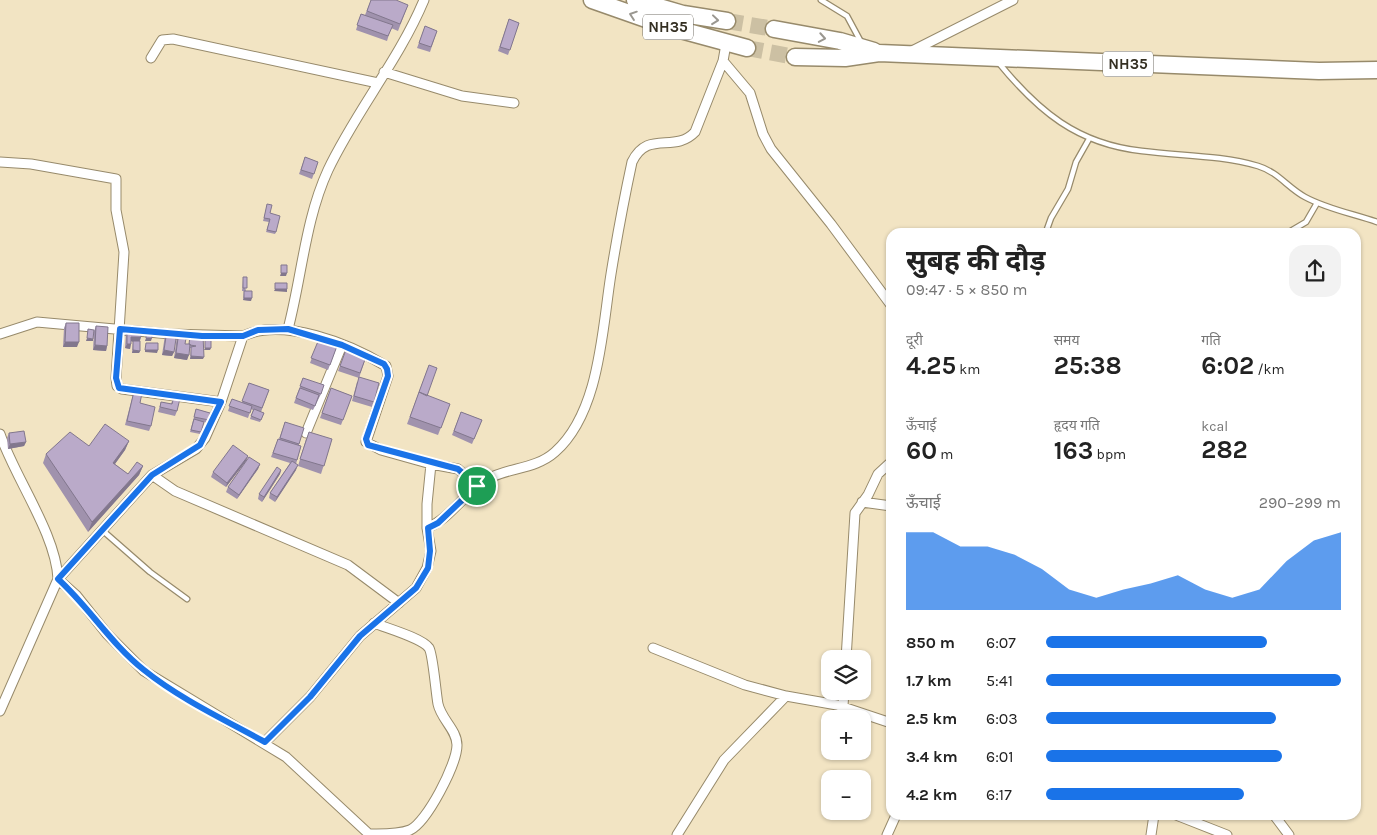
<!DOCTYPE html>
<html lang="hi">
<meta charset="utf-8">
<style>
:root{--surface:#fff;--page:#f2f2f2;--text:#222;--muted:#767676;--accent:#1a73e8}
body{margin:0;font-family:Karla,"Noto Sans Devanagari",sans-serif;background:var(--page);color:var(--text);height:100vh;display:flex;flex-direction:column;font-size:19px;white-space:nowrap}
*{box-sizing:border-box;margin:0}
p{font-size:16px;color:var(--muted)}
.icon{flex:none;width:28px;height:28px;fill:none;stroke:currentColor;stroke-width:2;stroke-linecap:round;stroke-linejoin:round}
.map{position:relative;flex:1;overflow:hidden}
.side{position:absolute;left:886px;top:228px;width:475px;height:592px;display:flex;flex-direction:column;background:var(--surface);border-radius:15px;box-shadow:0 1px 4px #0004}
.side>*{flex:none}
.controls{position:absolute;left:821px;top:650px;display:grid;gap:10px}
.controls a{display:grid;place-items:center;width:50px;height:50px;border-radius:10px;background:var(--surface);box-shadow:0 1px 4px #0004;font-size:25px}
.pin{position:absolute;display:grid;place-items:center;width:42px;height:42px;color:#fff;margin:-21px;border:2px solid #fff;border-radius:50%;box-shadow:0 1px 5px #0007}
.round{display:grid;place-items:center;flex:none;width:52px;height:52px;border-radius:15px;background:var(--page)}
.headline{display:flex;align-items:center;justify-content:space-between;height:85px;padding:0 20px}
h1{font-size:28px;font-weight:700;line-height:38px}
.figures{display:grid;grid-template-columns:repeat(3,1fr);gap:8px;height:85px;padding:5px 20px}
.figures div{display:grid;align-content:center}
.figures b{font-size:25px;font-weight:700}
.figures small{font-size:14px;font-weight:400}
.figures p{font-size:14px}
.chart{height:140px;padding:10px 20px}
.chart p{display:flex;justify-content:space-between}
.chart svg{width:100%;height:90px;margin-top:5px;fill:var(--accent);opacity:.7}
ul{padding:0 20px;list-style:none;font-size:16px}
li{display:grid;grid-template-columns:80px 60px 1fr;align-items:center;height:38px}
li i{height:12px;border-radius:6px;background:var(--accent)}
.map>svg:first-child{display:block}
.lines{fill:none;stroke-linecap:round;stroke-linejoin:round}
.highway-tunnel{stroke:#ccc0a3;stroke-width:16;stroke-dasharray:16 8;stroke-linecap:butt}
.lane-casing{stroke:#978a6b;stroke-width:7}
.street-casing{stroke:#978a6b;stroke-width:11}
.highway-casing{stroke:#978a6b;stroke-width:19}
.lane{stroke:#fff;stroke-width:4.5}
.street{stroke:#fff;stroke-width:9}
.highway{stroke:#fff;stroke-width:16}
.wall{fill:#a092ad}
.shaded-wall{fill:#82778d}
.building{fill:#baaac9;stroke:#82778d}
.oneway{stroke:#9a9790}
.route-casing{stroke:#fff;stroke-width:10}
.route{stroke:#1a73e8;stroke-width:6}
.labels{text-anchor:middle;stroke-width:5;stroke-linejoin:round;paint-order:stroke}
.shield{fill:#fff;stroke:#716d64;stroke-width:1}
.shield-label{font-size:15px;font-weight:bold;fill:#342f22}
</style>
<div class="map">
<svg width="1377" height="835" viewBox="0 0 1377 835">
<rect width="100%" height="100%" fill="#f2e4c3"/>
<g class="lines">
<!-- highway-tunnel -->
<path class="highway-tunnel" d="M727,21L774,29
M747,48L795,57"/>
<defs>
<path id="lane" d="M821,0L847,16L861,42
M998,62C1038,111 1077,144 1142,151C1181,156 1220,155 1258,166C1278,172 1288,188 1305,197C1327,209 1354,214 1377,222
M1046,232L1051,218L1068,189L1076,162L1089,139
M1289,232L1306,222L1317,203
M102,530L150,572L187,599"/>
<path id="street" d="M912,51L1013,0
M151,58L162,40L173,39L378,83
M723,61L750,93L763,134L771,149L831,224L891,305
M384,72L462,96L514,103
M0,162L31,164L116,179V210L124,252L116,378L117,386L122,389L221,402
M288,329C302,276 305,220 328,170C356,111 399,60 424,0
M0,334L37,322L170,334L243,336
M306,433L342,345
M0,434C15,478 56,534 58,579L76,595L107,634L144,671L286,757L370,835
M431,464L458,469L477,486
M152,475L175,491L348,565L399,603
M862,502L891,506
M653,648L745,685L786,696L837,705L891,723
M846,659L855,513L868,495L878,474L891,462
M843,706L844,691
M0,711L58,579L152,475L196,449L205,438L221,402L243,336C283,317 350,344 386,366L388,376L366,442L381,450L431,464L427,504V528
M265,742L310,697L360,636L416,588L427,568L431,551L427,528C450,519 464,493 486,480C507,467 535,470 555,452C600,412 602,330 611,274C617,237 624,199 632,162C648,129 674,154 695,132L723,61L726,44
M1176,815L1227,835
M1274,815L1289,835
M368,834C381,834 397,835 410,830C427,822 457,764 457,745C457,730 441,719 438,704C436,694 433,654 429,648C422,638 386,628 374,623
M677,835L724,760L786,696
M887,835L896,815
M1151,835L1154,815"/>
<path id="highway" d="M592,0L666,26L747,48
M635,0L683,14L727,21
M774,29L840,41L874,51
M795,57L845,58L879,53L1319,71L1377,70"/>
</defs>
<!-- lane casing -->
<use href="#lane" class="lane-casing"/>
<!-- street casing -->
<use href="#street" class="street-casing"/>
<!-- highway casing -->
<use href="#highway" class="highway-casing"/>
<!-- lane -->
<use href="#lane" class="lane"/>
<!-- street -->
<use href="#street" class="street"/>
<!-- highway -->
<use href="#highway" class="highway"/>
</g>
<!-- wall -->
<path class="wall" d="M371,0L408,5L398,31L391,28L387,41L356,30L361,14L365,15Z
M509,19L519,23L508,55L498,51Z
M425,26L437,31L430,52L417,48Z
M305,157L318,162L312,179L299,174Z
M267,206L270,213L276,232L275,234L266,232L269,222L263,221Z
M243,277L246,291L251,301L243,300L244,291H242L243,279Z
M66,323L77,347H63L64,328Z
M96,326L107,346L106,351L93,350L94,331Z
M127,327L141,337L140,341V351L139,353H132L133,342L131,341L130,349L125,348L126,332Z
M167,330L174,352L172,356L162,355L165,335Z
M179,331L185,344H189L190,336L203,359H190L191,348H190L187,360L174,358L177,336Z
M319,339L337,346L328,370L310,363Z
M347,347L367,354L359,378L338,371Z
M429,365L427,396L450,404L438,435L407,424Z
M303,378L321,394L313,410L294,403Z
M357,382L379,383L372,407L352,401Z
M249,383L269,390L261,412L264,413L260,422L250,419L253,410L251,409L248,418L228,411L232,399L242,403Z
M135,387L140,403L151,426L149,431L125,425Z
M331,388L352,396L341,425L320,418Z
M175,393L177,411L175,416L158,412L161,402L171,404Z
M196,409L210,413L208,423L204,422L200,434L190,432Z
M461,412L482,420L472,444L452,435Z
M285,422L299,444V446H301L296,464V470L275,502L269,498L270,493L290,463L271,457L278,439H279Z
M9,433L26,442L24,446L8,449L7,438Z
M306,439H332L321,474L298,466Z
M129,441L125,450L115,464L128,474L143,466L139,475L88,532L43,463L46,454L89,446Z
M248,456L246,461L226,487L211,477L213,472Z
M260,464L258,469L237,499L226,492L228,487Z
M281,470L280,474L262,502L258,499L259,494Z"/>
<!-- shaded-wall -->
<path class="shaded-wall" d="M281,273H287L286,276H280Z
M275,289H287V292L274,291Z
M244,298H252L251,301L243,300Z
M131,337H141L139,342L130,341Z
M87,338L93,339V341H86Z
M146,338H152L151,341H145Z
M65,342H79L77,347H63Z
M127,344H131L130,349L125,348Z
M95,345L107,346L106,351L93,350Z
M205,348H211L210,350H204Z
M133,350L140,351L139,353H132Z
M145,350H158L157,353L145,352Z
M164,350L174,352L172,356L162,355Z
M176,353L189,355L187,360L174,358Z
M191,356L204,357L203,359H190Z
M129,441L125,450L109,472L113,463Z
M26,442L24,446L8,449L10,444Z
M248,456L246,461L226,487L227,483Z
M260,464L258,469L237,499L239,495Z
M298,465L296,470L275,502L277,497Z
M143,466L139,475L88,532L92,522Z
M281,470L280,474L262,502L264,497Z"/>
<!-- building -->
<path class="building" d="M371,0H396L408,5L400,24L367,11Z
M361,14L393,25L388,36L357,25Z
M509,19L519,23L510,50L500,47Z
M425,26L437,31L431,47L419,43Z
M305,157L318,162L314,174L301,170Z
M267,204L272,205L270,213L280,216L276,232L267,230L270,219L264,218Z
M281,265H287V273H281Z
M243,277H247V288H243Z
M275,283H287V289H275Z
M244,291H252V298H244Z
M66,323H79V342H65Z
M96,326L108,327L107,346L95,345Z
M127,327L141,328V337H131V344H127Z
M88,329L94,330L93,339L87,338Z
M167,330L177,332L174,352L164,350Z
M146,331H152V338H146Z
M179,331L187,332L185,344H190L189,355L176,353Z
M190,336H203L204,357L191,356V347L196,346L190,345V344H189Z
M205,337L211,338V348H205Z
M319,339L337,346L330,365L311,358Z
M133,341H140V351L133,350Z
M146,343H158V350H145Z
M347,347L367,354L360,373L340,366Z
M429,365L437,368L427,396L419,392Z
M359,377L379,383L374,402L354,396Z
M303,378L324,385L321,394L300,386Z
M249,383L269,390L262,408L242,401Z
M135,387L143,388L140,403L155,407L151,426L127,421Z
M300,388L319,395L315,406L296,398Z
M331,388L352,396L343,420L322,413Z
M419,392L450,404L441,428L410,417Z
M175,393L181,394L177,411L160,407L161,402L172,404Z
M232,399L252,406L250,413L229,406Z
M196,409L210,413L209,420L194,417Z
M254,409L264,413L261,420L251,416Z
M461,412L482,420L474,439L454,431Z
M194,419L204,422L201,432L191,430Z
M285,422L304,428L299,444L280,438Z
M105,424L129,441L113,463L128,474L137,462L143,466L92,522L46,454L70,432L89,446Z
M24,431L26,442L10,444L9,433Z
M309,432L332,439L324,466L300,459Z
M278,439L301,446L297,460L273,453Z
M233,445L248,456L227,483L213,472Z
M249,457L260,464L239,495L228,487Z
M292,461L298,465L277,497L270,493Z
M277,467L281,470L264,497L259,494Z"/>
<!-- one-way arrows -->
<defs><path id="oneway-chevron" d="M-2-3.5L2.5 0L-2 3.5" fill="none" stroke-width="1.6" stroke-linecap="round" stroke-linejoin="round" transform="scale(1.25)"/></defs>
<g class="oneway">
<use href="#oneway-chevron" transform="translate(633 15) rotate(-161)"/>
<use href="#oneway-chevron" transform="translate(715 20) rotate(6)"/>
<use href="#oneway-chevron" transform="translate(822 38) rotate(10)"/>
</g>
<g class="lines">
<defs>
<path id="route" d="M120,329L202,336H243L258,330L288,329L342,345L384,364L387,369L388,376L366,439L368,445L458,469L477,486L438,523L428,528L430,551L428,568L416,588L360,636L310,697L265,742C225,720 180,699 144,670C111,644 89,607 58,579L152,475L200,445L221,402L119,388L116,378Z"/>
</defs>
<!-- route casing -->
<use href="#route" class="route-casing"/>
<!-- route -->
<use href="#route" class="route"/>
</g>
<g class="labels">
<!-- shield labels -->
<g class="shield">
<rect x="643" y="14.5" width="50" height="25" rx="4"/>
<rect x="1103" y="51.5" width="50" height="25" rx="4"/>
</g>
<g class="shield-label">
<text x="668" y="32">NH35</text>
<text x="1128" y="69">NH35</text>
</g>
</g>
</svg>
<div class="controls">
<a><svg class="icon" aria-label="layers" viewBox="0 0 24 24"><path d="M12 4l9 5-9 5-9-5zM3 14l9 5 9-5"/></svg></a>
<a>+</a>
<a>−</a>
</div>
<div class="pin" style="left:477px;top:486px;background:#1e9e55"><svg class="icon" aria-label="arrive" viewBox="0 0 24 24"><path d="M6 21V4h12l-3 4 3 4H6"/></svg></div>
<section class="side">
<div class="headline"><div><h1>सुबह की दौड़</h1><p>09:47 · 5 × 850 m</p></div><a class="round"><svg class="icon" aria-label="share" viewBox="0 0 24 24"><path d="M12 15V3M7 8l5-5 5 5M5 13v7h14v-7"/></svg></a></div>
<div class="figures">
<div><p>दूरी</p><b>4.25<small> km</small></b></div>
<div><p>समय</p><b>25:38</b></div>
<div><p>गति</p><b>6:02<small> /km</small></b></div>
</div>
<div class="figures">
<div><p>ऊँचाई</p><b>60<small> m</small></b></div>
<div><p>हृदय गति</p><b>163<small> bpm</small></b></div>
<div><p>kcal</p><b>282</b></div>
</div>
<div class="chart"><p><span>ऊँचाई</span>290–299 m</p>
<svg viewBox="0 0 160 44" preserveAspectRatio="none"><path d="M0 44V6L10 6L20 13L30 13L40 17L50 24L60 34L70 38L80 34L90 31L100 27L110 34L120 38L130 34L140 20L150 10L160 6V44z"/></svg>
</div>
<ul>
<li><b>850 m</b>6:07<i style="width:75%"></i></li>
<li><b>1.7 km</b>5:41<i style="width:100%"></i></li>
<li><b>2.5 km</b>6:03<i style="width:78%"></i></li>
<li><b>3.4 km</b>6:01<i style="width:80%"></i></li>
<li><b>4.2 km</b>6:17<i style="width:67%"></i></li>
</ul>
</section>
</div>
